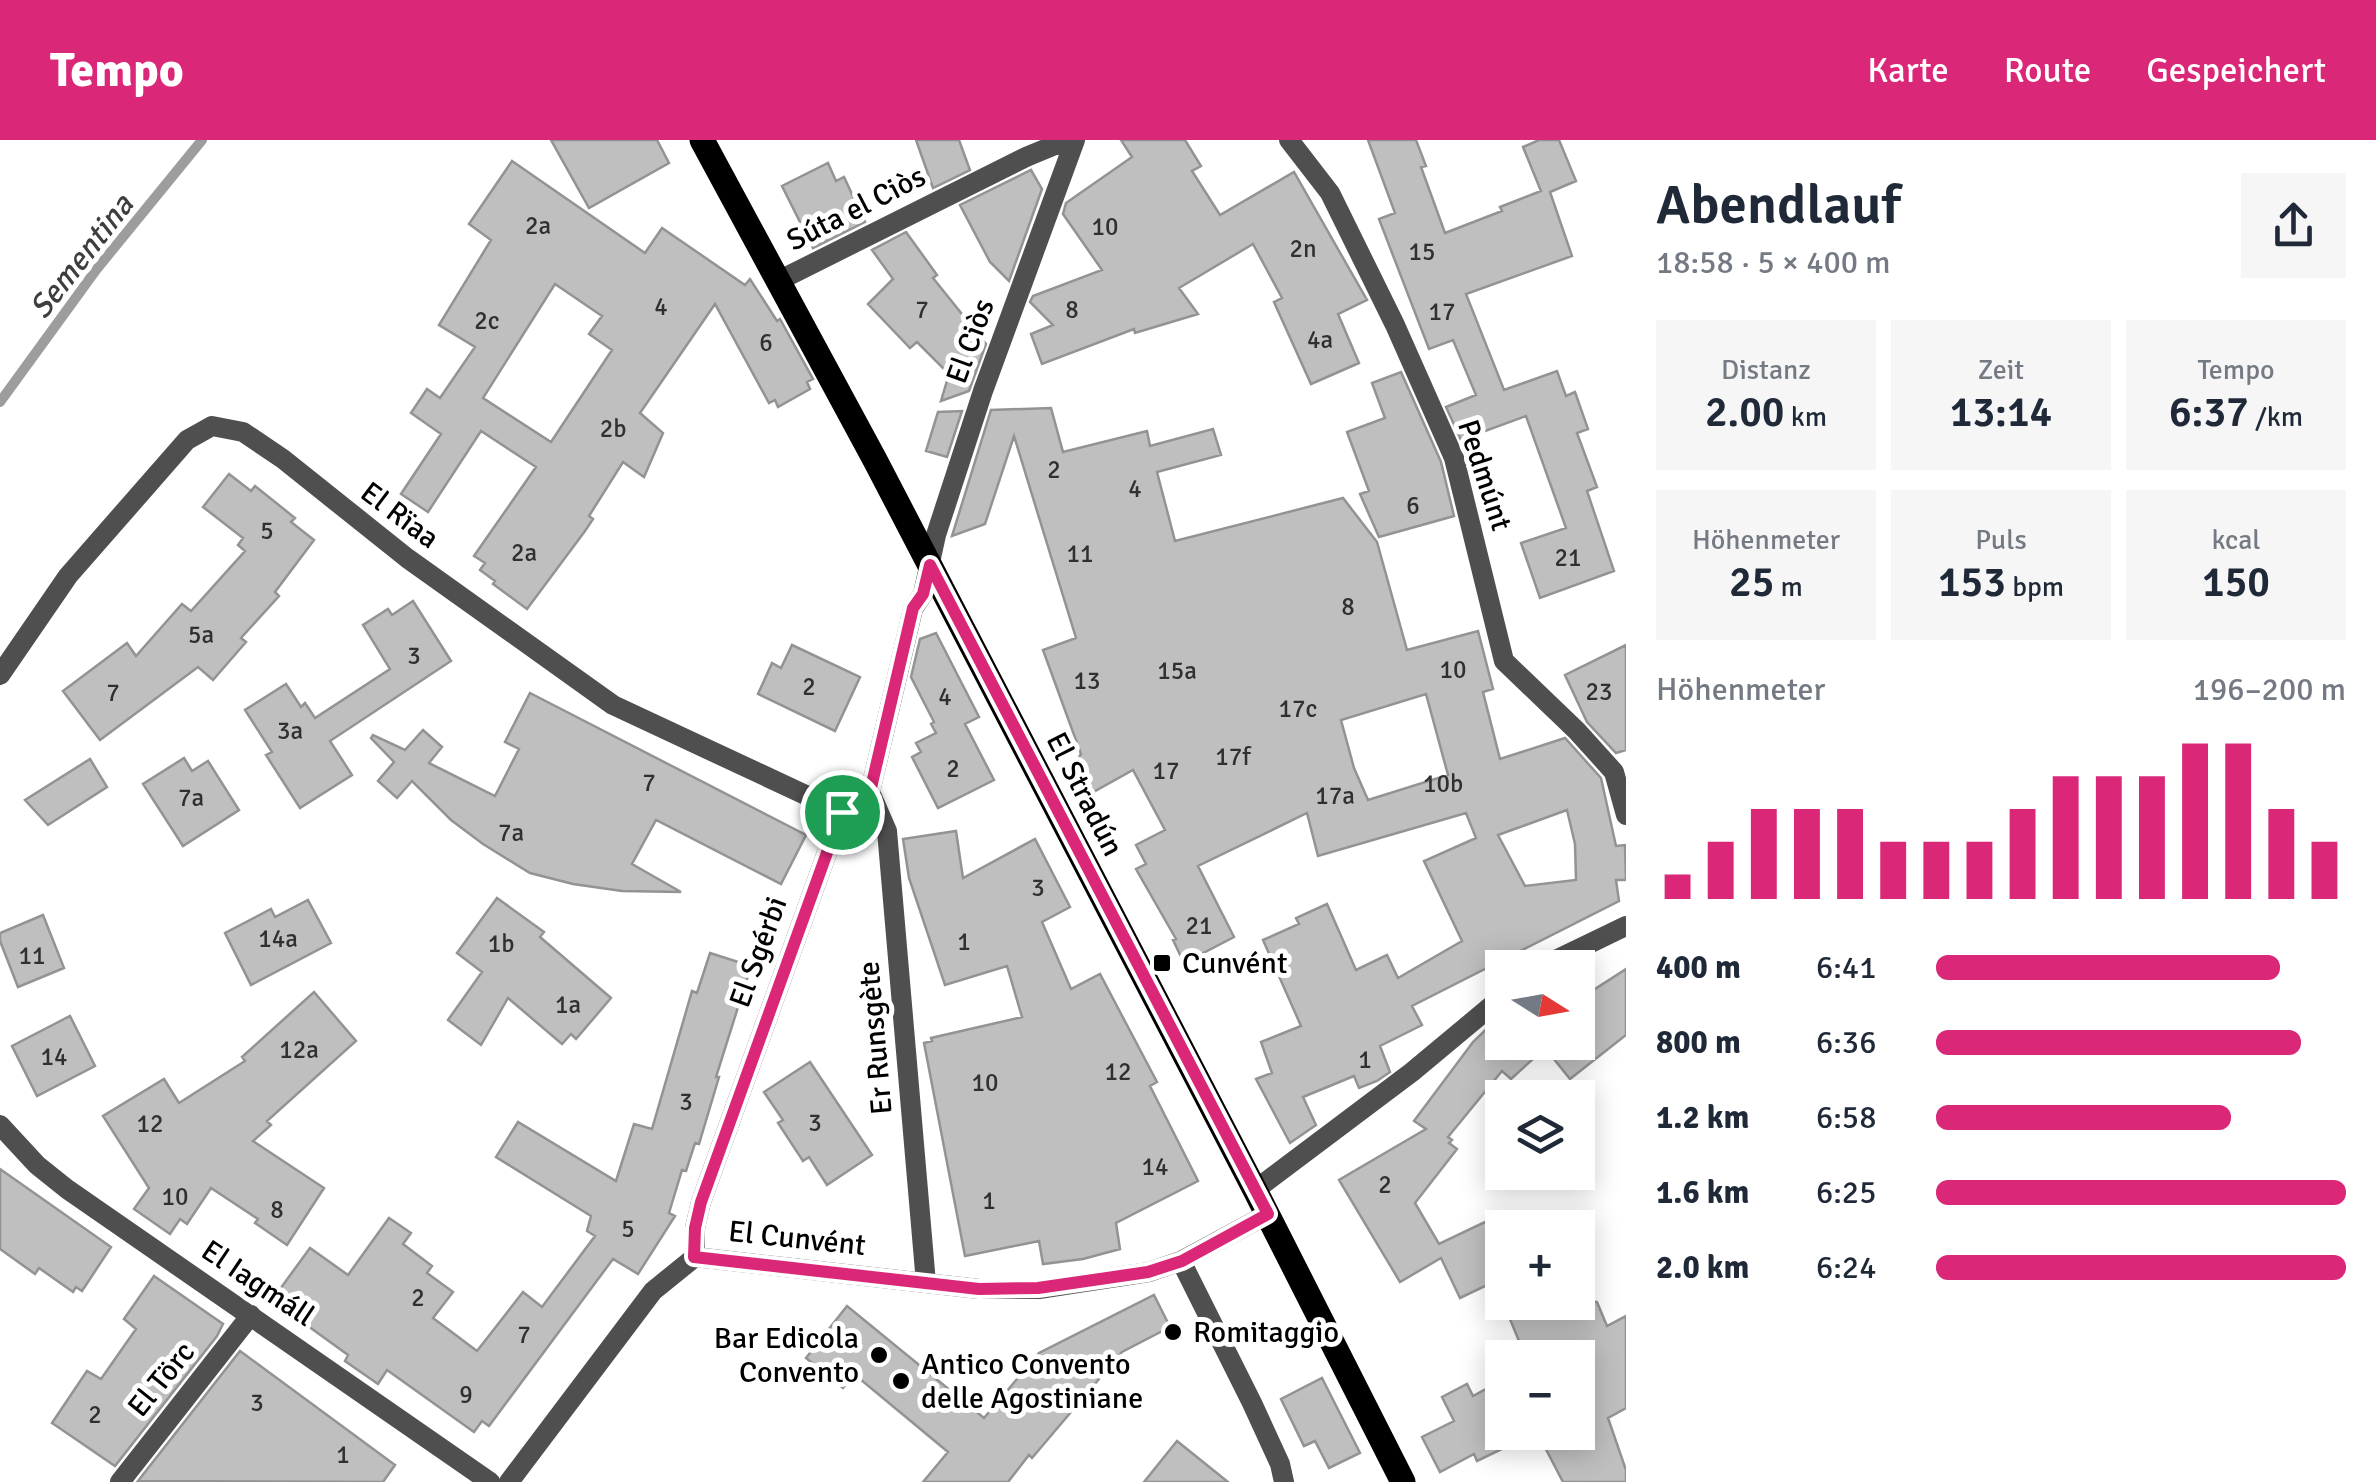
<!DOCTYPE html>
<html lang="de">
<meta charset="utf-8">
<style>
:root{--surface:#fff;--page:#f6f6f7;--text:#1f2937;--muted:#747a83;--accent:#db2777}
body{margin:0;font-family:Signika,sans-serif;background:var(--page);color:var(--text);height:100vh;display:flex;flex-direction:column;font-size:38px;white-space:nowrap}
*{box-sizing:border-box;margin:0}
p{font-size:32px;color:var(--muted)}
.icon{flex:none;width:55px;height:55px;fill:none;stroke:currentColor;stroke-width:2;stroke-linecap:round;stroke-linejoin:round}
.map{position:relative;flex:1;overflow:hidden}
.drawer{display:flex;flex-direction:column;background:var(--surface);width:750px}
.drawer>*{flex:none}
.needle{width:65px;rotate:101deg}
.controls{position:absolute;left:1485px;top:810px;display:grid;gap:20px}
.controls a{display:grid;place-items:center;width:110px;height:110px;border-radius:0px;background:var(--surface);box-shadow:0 5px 25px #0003;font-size:50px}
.pin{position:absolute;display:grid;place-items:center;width:85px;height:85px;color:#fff;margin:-42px;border:5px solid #fff;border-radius:50%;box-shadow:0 2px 10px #0007}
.round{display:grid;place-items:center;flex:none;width:105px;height:105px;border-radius:0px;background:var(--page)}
.overview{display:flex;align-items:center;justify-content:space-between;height:170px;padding:0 30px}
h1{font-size:55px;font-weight:600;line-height:75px}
.stats{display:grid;grid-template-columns:repeat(3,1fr);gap:15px;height:170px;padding:10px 30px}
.stats div{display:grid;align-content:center;border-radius:0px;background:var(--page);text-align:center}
.stats b{font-size:42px;font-weight:600}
.stats small{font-size:28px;font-weight:400}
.stats p{font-size:28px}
.chart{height:280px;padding:20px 30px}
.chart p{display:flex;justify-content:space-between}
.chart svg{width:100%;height:180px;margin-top:10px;stroke:var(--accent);stroke-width:6}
ul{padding:0 30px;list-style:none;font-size:32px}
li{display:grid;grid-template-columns:160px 120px 1fr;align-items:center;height:75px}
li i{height:25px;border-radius:12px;background:var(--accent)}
header{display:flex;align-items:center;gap:60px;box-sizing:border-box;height:140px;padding:0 50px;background:var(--accent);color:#fff}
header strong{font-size:48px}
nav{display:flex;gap:55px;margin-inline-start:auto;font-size:35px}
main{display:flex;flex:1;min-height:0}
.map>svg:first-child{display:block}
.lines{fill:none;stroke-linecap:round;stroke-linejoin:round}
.stream{stroke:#9d9d9d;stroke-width:10}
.building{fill:#bfbfbf;stroke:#939393;stroke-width:2.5;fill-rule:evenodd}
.street{stroke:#4f4f4f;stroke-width:20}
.primary{stroke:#000;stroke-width:25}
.route-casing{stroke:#fff;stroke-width:20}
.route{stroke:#db2777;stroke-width:12}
.poi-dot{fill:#000;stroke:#fff;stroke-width:4}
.labels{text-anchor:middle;stroke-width:10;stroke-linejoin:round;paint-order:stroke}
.number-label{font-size:25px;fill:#303030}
.street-label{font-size:30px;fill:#000;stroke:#fff}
.poi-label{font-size:30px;fill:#000;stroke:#fff;text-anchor:start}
.water-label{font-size:32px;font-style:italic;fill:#3e3e3e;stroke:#fff}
</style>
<header>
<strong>Tempo</strong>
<nav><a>Karte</a><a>Route</a><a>Gespeichert</a></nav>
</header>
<main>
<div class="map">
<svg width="1626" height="1342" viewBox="0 0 1626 1342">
<rect width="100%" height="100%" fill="#fff"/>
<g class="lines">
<!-- stream -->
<path class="stream" d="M0,262L96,130L202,0"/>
</g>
<!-- building -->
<path class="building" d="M551,0H657L669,23L589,68Z
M916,0H959L970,30L933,48Z
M1121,0H1185L1201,26L1192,31L1220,75L1294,32L1367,160L1338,174L1359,223L1311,244L1274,162L1282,158L1253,104L1179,148L1198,174L1135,193L1134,189L1042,224L1031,194L1053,185L1030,162L1033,156L1102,130L1063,74L1066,63L1132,17Z
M1368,0H1416L1426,26L1421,27L1445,93L1502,71L1500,67L1541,51L1523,7L1539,0H1559L1576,41L1550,52L1572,116L1466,154L1504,250L1557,231L1566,256L1575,252L1588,289L1577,293L1597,347L1587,351L1614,431L1540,458L1521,403L1566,388L1526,276L1461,300L1446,267L1476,255L1453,200L1429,209L1379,79L1395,73Z
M512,21L645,113L662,88L745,145L750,139L777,181L780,179L813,239L807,242L810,249L778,267L775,260L769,263L715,164L640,273L663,293L644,337L623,322L589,376L593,379L585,391L527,469L493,444L495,441L480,430L485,423L474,416L536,327L481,291L428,372L401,354L441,294L411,273L427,249L440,258L475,207L439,185L491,100L469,84ZM555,144L602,176L589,194L612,210L551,302L483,258Z
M828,23L836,41L844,37L865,82L813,108L782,46Z
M1031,30L1042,49L1009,141L990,122L960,65Z
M906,92L937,135L933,138L986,204L969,251L941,261L949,234L917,202L910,208L868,164L893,139L872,110Z
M1401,232L1441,322L1454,376L1379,397L1360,354L1369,351L1347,292L1385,278L1372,243Z
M1051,268L1063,312L1147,291L1150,306L1213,289L1221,315L1157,332L1175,401L1343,358L1377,402L1407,510L1478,491L1493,549L1483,552L1500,619L1565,598L1601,638L1616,706L1625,705L1626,740H1616L1619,761L1412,866L1422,885L1380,906L1390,932L1377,941L1359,948L1354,936L1303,957L1316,985L1290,1003L1256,939L1272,933L1261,902L1301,886L1263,800L1299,784L1296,778L1327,764L1356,830L1387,815L1398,838L1462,801L1424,721L1476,698L1466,673L1318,716L1307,673L1198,726L1234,797L1184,823L1173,800L1176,799L1136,729L1146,724L1136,705L1165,690L1133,630L1079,660L1070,644L1071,630L1081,614L1043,510L1076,498L1014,296L985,384L952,396L991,270ZM1426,554L1448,635L1368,660L1354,628L1341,580ZM1567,670L1575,704L1576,740L1525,746L1498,695Z
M962,271L947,317L926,311L938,272Z
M229,334L251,351L255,346L295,378L291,382L314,400L275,452L279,456L241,498L246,502L213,540L198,527L100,600L63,551L127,503L136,516L182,464L191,471L245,411L238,405L243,398L203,367Z
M413,461L451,521L330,601L352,635L300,668L266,615L272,612L245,570L286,544L301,567L305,563L315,578L390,529L363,485L388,469L392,475Z
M936,493L979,577L965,584L994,640L938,668L912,617L921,612L916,603L936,593L931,584L934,582L911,537L920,499Z
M792,505L860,537L835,591L758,554L772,523L781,528Z
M1626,505V610L1616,613L1587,582L1565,535Z
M530,553L806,695L781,744L656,680L632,724L681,752L622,751L573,744L530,733L483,704L451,680L412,641L397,658L378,641L394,622L371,598L373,595L405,610L423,590L442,607L429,623L495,656L519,609L505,602Z
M184,618L192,631L208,621L239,670L183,706L143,644Z
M90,619L107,647L48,685L25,660Z
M956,691L963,738L1035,699L1070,767L1042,782L1071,849L1100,834L1157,942L1150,946L1198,1041L1116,1083L1120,1109L1083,1119L1043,1124L1039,1101L965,1116L924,903L932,901L931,898L1022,877L1007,826L945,845L909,738L903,699Z
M497,758L544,792L540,797L611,858L576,899L571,894L562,904L508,858L481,905L448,880L482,832L457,813Z
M308,760L331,803L251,845L225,793L271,769L275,777Z
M43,775L64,828L18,847L0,801V793Z
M710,813L751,826L716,937H719L699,1004L695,1003L686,1031L682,1030L669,1073L675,1076L638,1134L613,1119L489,1286L482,1281L474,1292L387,1230L378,1244L345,1221L348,1215L272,1160L310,1108L348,1135L389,1078L411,1093L403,1104L432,1126L427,1133L453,1152L433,1178L477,1211L523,1152L542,1167L595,1096L587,1091L591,1076L496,1017L518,982L616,1041L634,984L652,989L692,851L697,853Z
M1626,829V895L1570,939L1545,908L1511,939L1502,931L1448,997L1452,1000L1449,1003L1457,1009L1415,1063L1439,1104L1485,1082L1502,1119V1138L1460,1158L1441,1118L1400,1142L1339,1040L1426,989L1414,981L1473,902L1502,874V902H1578V860Z
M314,852L356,901L267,981L271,985L253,1001L324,1048L287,1105L255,1083L258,1079L211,1048L187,1084L180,1079L170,1094L134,1069L149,1048L103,976L164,939L179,963L245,921L242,917Z
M70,876L95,926L37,956L12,906Z
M810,922L872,1015L827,1045L809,1017L803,1021L778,983L783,980L764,952Z
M0,1029L111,1107L82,1151L76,1147L73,1152L39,1128L35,1134L0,1109Z
M154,1136L223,1184L217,1196L115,1326L52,1283L87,1231L101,1239L136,1189L124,1179Z
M1154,1155L1170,1187L1122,1212L1032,1318L1029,1315L1008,1342H923L948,1312L854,1234L843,1248L806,1218L847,1166L984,1278L1039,1213Z
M1503,1162H1597L1607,1186L1626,1176V1268L1608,1278L1626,1330V1342H1563L1537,1292H1578V1218H1526Z
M240,1211L395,1325L383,1342L138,1341Z
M1322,1238L1360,1313L1329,1328L1315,1301L1304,1306L1281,1259Z
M1502,1240V1309L1477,1321L1474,1314L1440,1332L1422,1297L1454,1281L1442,1257L1467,1244L1473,1256Z
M1177,1301L1228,1342H1144Z"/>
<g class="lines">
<!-- street -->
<path class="street" d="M1289,0L1330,53L1395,185L1454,318L1504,521L1577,591L1614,632L1626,675
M780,140L1026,17L1067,0
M0,535L68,436L187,300L212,286L243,292L283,319L407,418L613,565L842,672
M870,652L887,691L926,1143
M1539,828L1626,786
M0,985L37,1025L67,1049L490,1342
M1255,1050L1412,932L1502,857
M695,1117V1088L701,1062L828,710L842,672L870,652L913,469L923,454L936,395L983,251L1075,0
M1181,1121L1252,1263L1280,1324L1284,1342
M120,1342L251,1175
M509,1342L653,1151L695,1117L979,1149H1039L1149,1132L1181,1121L1268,1074"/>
<!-- primary -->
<path class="primary" d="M702,0L875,320L1255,1050L1403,1342"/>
</g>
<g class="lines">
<defs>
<path id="route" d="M930,425L1268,1074L1182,1121L1148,1132L1038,1148L979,1149L694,1117L695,1088L701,1062L828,710L842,672L870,652L913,468L923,454Z"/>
</defs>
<!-- route casing -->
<use href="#route" class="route-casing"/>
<!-- route -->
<use href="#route" class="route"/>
</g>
<!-- markers -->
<g class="poi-dot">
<rect x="1152" y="813" width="20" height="20" rx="5"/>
<circle cx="1173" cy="1192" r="10"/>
<circle cx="879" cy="1215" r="10"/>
<circle cx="901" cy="1241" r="10"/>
</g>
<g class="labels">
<!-- number labels -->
<g class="number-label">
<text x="538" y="94">2a</text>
<text x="1105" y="95">10</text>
<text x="1303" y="117">2n</text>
<text x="1422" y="120">15</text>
<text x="661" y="175">4</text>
<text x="922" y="178">7</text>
<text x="1072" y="178">8</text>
<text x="1442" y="180">17</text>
<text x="487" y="189">2c</text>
<text x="1320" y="208">4a</text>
<text x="766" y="211">6</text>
<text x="613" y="297">2b</text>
<text x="1054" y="338">2</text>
<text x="1135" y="357">4</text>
<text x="1413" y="374">6</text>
<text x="267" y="399">5</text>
<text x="524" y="421">2a</text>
<text x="1080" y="422">11</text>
<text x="1568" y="426">21</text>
<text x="1348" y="475">8</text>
<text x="201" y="503">5a</text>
<text x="414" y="524">3</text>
<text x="1453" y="538">10</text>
<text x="1177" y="539">15a</text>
<text x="1087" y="549">13</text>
<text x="809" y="555">2</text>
<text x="1599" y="560">23</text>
<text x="113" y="561">7</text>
<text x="945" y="565">4</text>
<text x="1298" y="577">17c</text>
<text x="290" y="599">3a</text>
<text x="1233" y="625">17f</text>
<text x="953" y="637">2</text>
<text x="1166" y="639">17</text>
<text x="649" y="651">7</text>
<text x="1443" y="652">10b</text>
<text x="1335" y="664">17a</text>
<text x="191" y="666">7a</text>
<text x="511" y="701">7a</text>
<text x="1038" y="756">3</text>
<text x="1199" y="794">21</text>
<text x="278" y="807">14a</text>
<text x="964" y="810">1</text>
<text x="501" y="812">1b</text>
<text x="32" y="824">11</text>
<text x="568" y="873">1a</text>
<text x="299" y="918">12a</text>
<text x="54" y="925">14</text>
<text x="1365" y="928">1</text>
<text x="1118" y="940">12</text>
<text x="985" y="951">10</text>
<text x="686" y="970">3</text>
<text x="815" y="991">3</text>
<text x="150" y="992">12</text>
<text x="1155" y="1035">14</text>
<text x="1385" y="1053">2</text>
<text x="175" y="1065">10</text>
<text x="989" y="1069">1</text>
<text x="277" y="1078">8</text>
<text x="628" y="1097">5</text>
<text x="418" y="1166">2</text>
<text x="524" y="1203">7</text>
<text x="466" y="1263">9</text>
<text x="257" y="1271">3</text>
<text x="95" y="1283">2</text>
<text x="343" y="1323">1</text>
</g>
<!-- street labels -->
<g class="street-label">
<text transform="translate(856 68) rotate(-27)" y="10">Súta el Ciòs</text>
<text transform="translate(970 201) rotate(-70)" y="10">El Ciòs</text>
<text transform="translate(1485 335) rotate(72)" y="10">Pedmúnt</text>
<text transform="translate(400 375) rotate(37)" y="10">El Rïaa</text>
<text transform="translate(1085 654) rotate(63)" y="10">El Stradún</text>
<text transform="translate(758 812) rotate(-70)" y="10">El Sgérbi</text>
<text transform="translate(875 898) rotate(-95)" y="10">Er Runsgète</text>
<text transform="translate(797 1098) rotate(6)" y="10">El Cunvént</text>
<text transform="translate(258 1143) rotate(34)" y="10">El Iagmáll</text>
<text transform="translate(161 1239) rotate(-51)" y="10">El Törc</text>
</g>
<!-- poi labels -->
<g class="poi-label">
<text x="1182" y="833">Cunvént</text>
<text x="1193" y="1202">Romitaggio</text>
<text x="859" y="1208" text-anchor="end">Bar Edicola<tspan x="859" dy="34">Convento</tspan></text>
<text x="921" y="1234">Antico Convento<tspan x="921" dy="34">delle Agostiniane</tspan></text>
</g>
<!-- water labels -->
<g class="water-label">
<text transform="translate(81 116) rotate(-52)" y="11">Sementina</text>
</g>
</g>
</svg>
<div class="controls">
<a><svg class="needle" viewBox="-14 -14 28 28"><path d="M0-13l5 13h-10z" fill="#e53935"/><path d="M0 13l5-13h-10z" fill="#747a83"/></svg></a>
<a><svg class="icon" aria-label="layers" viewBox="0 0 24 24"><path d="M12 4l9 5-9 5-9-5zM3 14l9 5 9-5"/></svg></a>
<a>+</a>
<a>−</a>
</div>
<div class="pin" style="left:842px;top:672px;background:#1e9e55"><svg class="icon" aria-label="arrive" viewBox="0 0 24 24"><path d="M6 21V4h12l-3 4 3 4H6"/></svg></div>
</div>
<section class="drawer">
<div class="overview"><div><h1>Abendlauf</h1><p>18:58 · 5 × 400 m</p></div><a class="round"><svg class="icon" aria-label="share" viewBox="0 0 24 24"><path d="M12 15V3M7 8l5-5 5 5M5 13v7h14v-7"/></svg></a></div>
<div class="stats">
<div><p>Distanz</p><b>2.00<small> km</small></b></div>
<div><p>Zeit</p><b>13:14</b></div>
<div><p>Tempo</p><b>6:37<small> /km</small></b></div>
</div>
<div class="stats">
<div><p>Höhenmeter</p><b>25<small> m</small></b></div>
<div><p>Puls</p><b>153<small> bpm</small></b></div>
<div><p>kcal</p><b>150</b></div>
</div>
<div class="chart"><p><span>Höhenmeter</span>196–200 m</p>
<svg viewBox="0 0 160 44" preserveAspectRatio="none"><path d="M5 44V38M15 44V30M25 44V22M35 44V22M45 44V22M55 44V30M65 44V30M75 44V30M85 44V22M95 44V14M105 44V14M115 44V14M125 44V6M135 44V6M145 44V22M155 44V30"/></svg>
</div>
<ul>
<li><b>400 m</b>6:41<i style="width:84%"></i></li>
<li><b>800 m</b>6:36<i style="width:89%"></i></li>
<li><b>1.2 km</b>6:58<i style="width:72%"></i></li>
<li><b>1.6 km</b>6:25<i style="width:100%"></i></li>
<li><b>2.0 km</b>6:24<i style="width:100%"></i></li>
</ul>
</section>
</main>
